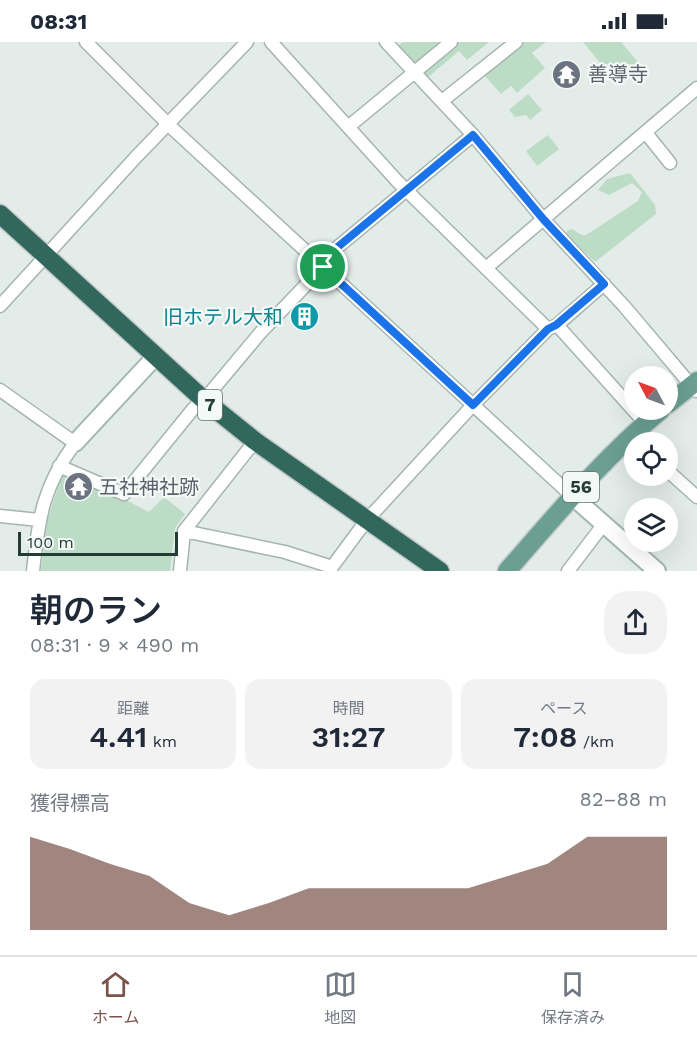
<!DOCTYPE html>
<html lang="ja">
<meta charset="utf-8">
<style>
:root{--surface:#fff;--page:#f2f2f3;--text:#1f2937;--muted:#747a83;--line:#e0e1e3;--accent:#7a534b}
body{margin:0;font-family:"Work Sans","Noto Sans JP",sans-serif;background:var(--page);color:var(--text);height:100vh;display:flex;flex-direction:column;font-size:22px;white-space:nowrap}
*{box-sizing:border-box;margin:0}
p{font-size:20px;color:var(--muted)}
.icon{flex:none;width:33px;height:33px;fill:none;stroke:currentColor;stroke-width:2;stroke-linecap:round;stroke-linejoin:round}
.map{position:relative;height:529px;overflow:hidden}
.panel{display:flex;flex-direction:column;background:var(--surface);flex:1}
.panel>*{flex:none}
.needle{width:39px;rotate:311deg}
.fabs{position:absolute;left:624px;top:324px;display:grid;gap:12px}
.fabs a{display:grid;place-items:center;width:54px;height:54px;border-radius:50%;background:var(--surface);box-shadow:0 6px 24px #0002;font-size:30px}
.scale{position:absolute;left:18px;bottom:15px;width:160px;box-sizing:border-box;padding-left:6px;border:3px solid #243c36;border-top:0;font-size:16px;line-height:21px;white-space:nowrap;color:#243c36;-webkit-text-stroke:4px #f3f9f6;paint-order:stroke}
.pin{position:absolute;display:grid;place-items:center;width:51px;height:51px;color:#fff;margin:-26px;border:3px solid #fff;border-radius:50%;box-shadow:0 2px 6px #0007}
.round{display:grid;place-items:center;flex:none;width:63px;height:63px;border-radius:24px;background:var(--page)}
.overview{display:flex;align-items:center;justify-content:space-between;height:102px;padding:0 30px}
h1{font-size:33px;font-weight:600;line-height:45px}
.metrics{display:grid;grid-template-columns:repeat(3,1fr);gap:9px;height:102px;padding:6px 30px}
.metrics div{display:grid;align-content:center;border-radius:15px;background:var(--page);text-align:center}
.metrics b{font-size:30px;font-weight:600}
.metrics small{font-size:16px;font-weight:400}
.metrics p{font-size:16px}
.chart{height:168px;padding:12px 30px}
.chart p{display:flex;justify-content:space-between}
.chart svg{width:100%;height:108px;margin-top:6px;fill:var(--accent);opacity:.7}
.status{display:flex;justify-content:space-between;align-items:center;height:42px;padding:0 30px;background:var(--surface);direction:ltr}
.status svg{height:16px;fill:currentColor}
.tabs{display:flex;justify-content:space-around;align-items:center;height:84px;border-top:2px solid var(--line);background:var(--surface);font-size:16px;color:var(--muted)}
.tabs a{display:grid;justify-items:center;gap:3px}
.tabs .on{color:var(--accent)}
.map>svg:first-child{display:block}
.green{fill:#bddcc6}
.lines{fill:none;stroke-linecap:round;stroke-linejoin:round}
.street-casing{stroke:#a6b4af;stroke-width:15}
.secondary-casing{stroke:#a2b7b0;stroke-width:20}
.primary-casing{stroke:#c2c8c7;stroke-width:21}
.highway-casing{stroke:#c2c8c7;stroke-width:21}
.street{stroke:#fff;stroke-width:12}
.secondary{stroke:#fff;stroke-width:16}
.primary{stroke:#6a9f92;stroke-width:18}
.highway{stroke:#31675c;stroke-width:18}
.route-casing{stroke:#fff;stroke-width:12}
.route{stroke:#1a73e8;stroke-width:8}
.labels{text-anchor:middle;stroke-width:4.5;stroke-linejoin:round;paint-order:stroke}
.shield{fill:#f3f9f6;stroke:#627570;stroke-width:1.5}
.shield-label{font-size:18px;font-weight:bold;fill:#243c36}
.worship-label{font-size:20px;fill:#5b616d;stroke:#f3f9f6;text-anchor:start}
.culture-label{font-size:20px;fill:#0d838f;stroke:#f3f9f6;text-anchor:end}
</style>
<div class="status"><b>08:31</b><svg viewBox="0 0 49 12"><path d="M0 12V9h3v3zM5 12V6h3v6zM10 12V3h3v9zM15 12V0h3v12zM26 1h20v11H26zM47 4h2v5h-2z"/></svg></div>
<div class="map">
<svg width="697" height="529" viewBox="0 0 697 529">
<rect width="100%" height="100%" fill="#e3ece8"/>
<!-- green -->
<path class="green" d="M403,0H445L415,26L396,5Z
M454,0H489L467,18L459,9L426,37L419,29Z
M521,0H546L532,11L545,26L517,51L511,44L501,52L484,33Z
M583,0H621L638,20L614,38Z
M528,52L542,68L530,78L526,73L515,75L509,68Z
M548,93L559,107L537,124L526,109Z
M630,131L655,163L656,172L595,220L566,192L567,189L572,187L582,193H586L638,159L642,150L632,141L609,153L598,148L607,137Z
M63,430L103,446L149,470L164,455L185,472L175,486L170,529H41L47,479Z"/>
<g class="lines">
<defs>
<path id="street" d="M86,0L173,87L572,454
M271,0L398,140L548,287
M386,0L473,93L544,178L624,264L696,349
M442,59L516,0
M348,85L451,0
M646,91L670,121
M486,226L697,46
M0,264L136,115L247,0
M557,283L645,381
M0,348L75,401C42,446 39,476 33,529
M59,424L124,452L193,367L204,358L261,290L323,225L328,213L473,93
M668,429L697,455
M0,474L39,478
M184,489L285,510L332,525
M180,529L184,489L255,399
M329,529L366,479L473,363L548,287L557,283L604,242
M568,529L603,483"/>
<path id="secondary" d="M75,401L155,315
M572,454L657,529"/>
<path id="primary" d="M668,362L697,339
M507,529C556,473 604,415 661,368"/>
<path id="highway" d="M0,172L204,358L255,399L440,529"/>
</defs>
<!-- street casing -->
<use href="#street" class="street-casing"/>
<!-- secondary casing -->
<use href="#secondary" class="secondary-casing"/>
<!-- primary casing -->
<use href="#primary" class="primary-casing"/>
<!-- highway casing -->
<use href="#highway" class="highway-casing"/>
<!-- street -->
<use href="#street" class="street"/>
<!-- secondary -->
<use href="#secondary" class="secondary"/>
<!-- primary -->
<use href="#primary" class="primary"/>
<!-- highway -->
<use href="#highway" class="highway"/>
</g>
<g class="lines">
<defs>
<path id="route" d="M473,93L544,178L604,242L556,283L548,287L473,363L323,225L328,213Z"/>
</defs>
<!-- route casing -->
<use href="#route" class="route-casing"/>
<!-- route -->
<use href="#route" class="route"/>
</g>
<!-- icons -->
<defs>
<symbol id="temple-disc" viewBox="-11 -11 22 22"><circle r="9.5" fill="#6b7280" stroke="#f3f9f6"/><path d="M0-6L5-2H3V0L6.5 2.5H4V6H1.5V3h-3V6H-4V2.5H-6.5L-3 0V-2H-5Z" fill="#fff"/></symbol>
<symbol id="building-disc" viewBox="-11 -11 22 22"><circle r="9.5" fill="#0f9aa8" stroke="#f3f9f6"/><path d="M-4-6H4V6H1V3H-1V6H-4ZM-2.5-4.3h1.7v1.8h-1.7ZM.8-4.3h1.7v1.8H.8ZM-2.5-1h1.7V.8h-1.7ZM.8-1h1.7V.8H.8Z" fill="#fff"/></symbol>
</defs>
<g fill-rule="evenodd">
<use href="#temple-disc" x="550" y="16" width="33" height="33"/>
<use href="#building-disc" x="288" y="258" width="33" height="33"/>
<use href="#temple-disc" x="62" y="428" width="33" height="33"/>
</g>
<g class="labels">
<!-- shield labels -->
<g class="shield">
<rect x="198" y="348" width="24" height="30" rx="4.5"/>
<rect x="563" y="430" width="36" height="30" rx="4.5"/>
</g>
<g class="shield-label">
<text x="210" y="369">7</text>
<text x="581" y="451">56</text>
</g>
<!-- worship labels -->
<g class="worship-label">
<text x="588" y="39">善導寺</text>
<text x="99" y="452">五社神社跡</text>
</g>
<!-- culture labels -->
<g class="culture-label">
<text x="283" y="282">旧ホテル大和</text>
</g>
</g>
</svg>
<div class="fabs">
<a><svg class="needle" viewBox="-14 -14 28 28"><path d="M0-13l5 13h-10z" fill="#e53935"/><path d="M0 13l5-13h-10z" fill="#747a83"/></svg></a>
<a><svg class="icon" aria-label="locate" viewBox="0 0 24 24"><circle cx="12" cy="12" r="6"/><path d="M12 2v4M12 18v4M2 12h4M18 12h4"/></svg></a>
<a><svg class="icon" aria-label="layers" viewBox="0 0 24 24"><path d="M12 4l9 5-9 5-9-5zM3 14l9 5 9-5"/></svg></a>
</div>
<div class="scale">100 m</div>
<div class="pin" style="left:323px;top:225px;background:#1e9e55"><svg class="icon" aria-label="arrive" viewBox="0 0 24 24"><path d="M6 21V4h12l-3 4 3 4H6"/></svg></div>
</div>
<section class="panel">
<div class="overview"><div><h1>朝のラン</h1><p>08:31 · 9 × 490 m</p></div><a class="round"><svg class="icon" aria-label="share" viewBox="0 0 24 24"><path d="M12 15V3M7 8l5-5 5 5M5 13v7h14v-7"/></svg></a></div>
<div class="metrics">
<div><p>距離</p><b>4.41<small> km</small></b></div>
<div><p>時間</p><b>31:27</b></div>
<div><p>ペース</p><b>7:08<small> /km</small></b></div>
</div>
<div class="chart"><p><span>獲得標高</span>82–88 m</p>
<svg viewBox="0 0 160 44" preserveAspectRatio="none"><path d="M0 44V6L10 11L20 17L30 22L40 33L50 38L60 33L70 27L80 27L90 27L100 27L110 27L120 22L130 17L140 6L150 6L160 6V44z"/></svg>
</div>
</section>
<nav class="tabs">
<a class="on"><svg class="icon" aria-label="home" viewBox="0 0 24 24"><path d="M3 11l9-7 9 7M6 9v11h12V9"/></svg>ホーム</a>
<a><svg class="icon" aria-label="map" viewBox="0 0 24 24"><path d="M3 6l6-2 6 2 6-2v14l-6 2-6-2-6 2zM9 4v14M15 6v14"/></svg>地図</a>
<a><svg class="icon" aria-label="saved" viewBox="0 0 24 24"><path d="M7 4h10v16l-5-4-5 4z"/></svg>保存済み</a>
</nav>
